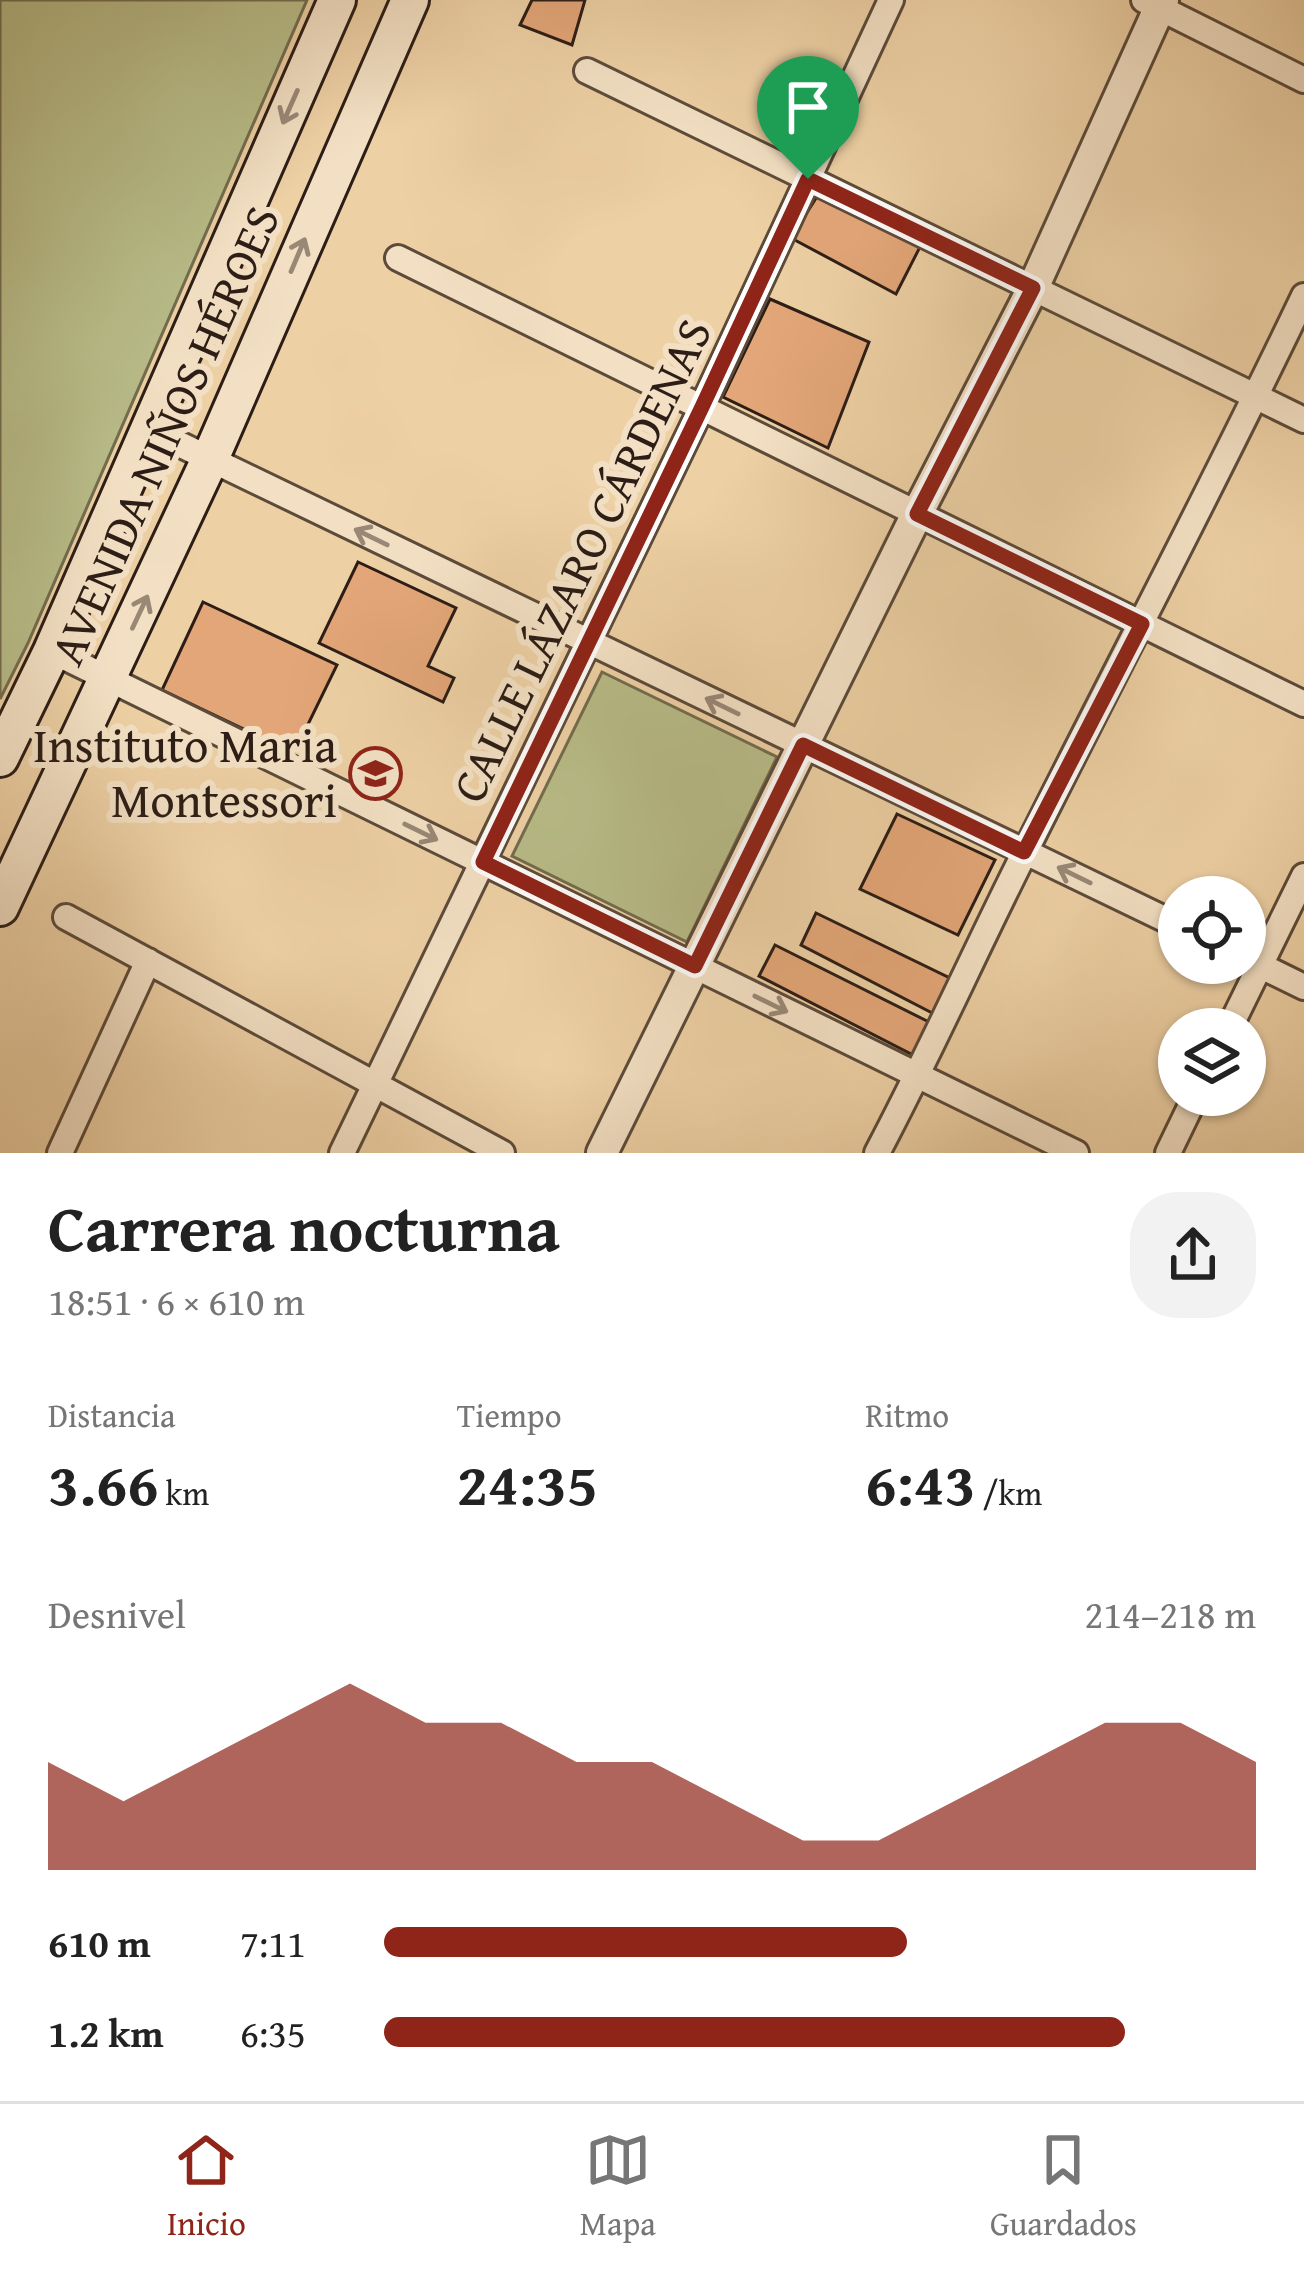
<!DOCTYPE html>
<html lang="es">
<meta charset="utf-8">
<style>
:root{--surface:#fff;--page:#f2f2f2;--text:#222;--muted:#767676;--line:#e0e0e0;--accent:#8f2418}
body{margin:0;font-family:"Gentium Book Plus",serif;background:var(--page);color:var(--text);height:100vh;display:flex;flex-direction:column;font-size:45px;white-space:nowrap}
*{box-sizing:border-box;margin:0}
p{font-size:39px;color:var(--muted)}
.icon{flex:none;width:66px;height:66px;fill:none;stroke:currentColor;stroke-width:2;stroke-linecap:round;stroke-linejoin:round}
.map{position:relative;height:1153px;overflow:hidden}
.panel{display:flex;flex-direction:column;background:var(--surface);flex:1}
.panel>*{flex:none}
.tools{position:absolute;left:1158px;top:876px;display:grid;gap:24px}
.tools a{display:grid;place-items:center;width:108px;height:108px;border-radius:50%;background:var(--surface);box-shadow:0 3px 9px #0004;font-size:60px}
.pin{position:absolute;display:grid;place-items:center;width:102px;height:102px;color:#fff;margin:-123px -51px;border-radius:50% 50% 50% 0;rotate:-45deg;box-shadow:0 0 12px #0007}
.pin .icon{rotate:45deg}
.round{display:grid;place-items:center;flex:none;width:126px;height:126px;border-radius:48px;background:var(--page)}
.headline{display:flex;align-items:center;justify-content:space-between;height:204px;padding:0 48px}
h1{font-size:66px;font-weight:700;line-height:90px}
.figures{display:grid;grid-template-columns:repeat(3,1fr);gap:18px;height:204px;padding:12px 48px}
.figures div{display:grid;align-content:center}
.figures b{font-size:60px;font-weight:700}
.figures small{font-size:33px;font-weight:400}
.figures p{font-size:33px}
.chart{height:336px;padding:24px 48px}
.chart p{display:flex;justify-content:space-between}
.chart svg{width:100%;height:216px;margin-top:12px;fill:var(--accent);opacity:.7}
ul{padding:0 48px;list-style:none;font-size:39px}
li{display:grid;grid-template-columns:192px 144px 1fr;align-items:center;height:90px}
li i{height:30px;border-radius:15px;background:var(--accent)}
.tab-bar{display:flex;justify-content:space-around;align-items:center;height:168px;border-top:3px solid var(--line);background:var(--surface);font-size:33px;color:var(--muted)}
.tab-bar a{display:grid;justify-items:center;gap:6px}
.tab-bar .active{color:var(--accent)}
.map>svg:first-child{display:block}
.green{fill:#b7bb87;stroke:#726c4e;stroke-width:3}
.building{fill:#e3a678;stroke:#2c1d16;stroke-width:3}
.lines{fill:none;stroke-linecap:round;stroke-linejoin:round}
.minor-casing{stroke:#5c4a3a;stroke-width:30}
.tertiary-casing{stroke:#5c4a3a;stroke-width:36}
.secondary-casing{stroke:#2c1d16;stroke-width:42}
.minor{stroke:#f3e0c4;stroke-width:24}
.tertiary{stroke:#f3e0c4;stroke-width:30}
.secondary{stroke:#f3e0c4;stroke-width:36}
.oneway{stroke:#998876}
.route-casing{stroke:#fff;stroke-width:24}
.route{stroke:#8f2418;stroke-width:15}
.labels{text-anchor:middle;stroke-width:12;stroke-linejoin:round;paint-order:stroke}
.street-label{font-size:48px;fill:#2c1d16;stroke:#f3e0c4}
.poi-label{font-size:48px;fill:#2c1d16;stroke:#f3e0c4;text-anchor:end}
</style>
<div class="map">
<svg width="1304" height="1153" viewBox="0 0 1304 1153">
<rect width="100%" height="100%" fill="#edd0a4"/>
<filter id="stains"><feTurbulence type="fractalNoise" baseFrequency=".00167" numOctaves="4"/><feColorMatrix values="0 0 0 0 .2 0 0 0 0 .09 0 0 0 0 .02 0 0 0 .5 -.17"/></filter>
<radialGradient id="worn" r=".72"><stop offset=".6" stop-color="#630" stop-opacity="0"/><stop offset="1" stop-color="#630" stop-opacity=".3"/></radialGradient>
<!-- green -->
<path class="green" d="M0,0H307L28,643L0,699Z
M602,672L777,757L687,942L512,856Z"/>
<!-- building -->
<path class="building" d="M532,0H585L572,45L520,25Z
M818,195L922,243L896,294L791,238Z
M770,299L869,342L828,448L723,397Z
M358,562L456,608L428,666L454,678L443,702L319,643Z
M203,602L337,665L294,753L162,690Z
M897,814L995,860L958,935L860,889Z
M816,913L958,982L940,1017L801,945Z
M775,945L929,1022L919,1058L759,976Z"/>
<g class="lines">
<defs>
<path id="minor" d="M1144,0L1304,80
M587,71L1304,420
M398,258L1304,704
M148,429L1179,926
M52,651L1076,1153
M66,917L502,1153
M1247,959L1304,987
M1229,1029L1304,876
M60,1153L148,961
M342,1153L702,407L891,0
M877,1153C930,1053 975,951 1026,850C1118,665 1215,483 1304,296
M1168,1153L1196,1095"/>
<path id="tertiary" d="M602,1153L917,514L1033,288L1163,0"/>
<path id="secondary" d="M0,758L52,651L337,0
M0,907L210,459L410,0"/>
</defs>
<!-- minor casing -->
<use href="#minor" class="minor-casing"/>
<!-- tertiary casing -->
<use href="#tertiary" class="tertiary-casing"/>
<!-- secondary casing -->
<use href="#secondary" class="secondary-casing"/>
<!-- minor -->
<use href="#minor" class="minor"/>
<!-- tertiary -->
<use href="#tertiary" class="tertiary"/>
<!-- secondary -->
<use href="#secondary" class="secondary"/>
</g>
<!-- one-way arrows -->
<defs><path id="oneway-shaft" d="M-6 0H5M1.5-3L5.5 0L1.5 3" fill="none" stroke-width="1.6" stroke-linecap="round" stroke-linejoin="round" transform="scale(3)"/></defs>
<g class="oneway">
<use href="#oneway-shaft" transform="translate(290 107) rotate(114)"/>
<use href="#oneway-shaft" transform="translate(298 255) rotate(-67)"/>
<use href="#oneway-shaft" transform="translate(371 537) rotate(-154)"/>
<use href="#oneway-shaft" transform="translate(140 612) rotate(-65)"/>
<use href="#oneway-shaft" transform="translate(722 706) rotate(-154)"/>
<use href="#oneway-shaft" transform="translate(421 832) rotate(26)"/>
<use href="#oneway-shaft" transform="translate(1074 875) rotate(-154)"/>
<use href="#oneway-shaft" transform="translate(771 1004) rotate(26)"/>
</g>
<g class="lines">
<defs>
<path id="route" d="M808,179L1033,288L917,514L1142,624L1024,852L803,745L695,966L483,862L702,407Z"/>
</defs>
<!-- route casing -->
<use href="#route" class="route-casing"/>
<!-- route -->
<use href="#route" class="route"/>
</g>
<!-- icons -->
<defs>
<symbol id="school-ring" viewBox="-11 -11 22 22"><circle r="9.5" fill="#f3e0c4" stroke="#8f2418" stroke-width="1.5"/><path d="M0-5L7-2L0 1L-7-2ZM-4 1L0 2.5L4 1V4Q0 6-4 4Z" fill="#8f2418"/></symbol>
</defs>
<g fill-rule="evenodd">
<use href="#school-ring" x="346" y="744" width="59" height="59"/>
</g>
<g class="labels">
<!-- street labels -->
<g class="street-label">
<text transform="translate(164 435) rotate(-66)" y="17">AVENIDA NIÑOS HÉROES</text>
<text transform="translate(581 560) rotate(-64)" y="17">CALLE LÁZARO CÁRDENAS</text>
</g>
<!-- poi labels -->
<g class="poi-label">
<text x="337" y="762">Instituto Maria<tspan x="337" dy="55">Montessori</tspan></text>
</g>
</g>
<rect width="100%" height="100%" filter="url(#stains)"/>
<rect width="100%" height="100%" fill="url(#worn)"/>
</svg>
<div class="tools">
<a><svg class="icon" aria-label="locate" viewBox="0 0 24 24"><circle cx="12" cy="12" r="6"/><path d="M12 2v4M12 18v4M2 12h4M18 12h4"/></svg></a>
<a><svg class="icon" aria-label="layers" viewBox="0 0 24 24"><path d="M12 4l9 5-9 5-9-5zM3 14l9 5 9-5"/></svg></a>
</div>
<div class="pin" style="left:808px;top:179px;background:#1e9e55"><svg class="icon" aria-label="arrive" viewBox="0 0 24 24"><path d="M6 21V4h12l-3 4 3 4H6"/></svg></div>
</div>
<section class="panel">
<div class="headline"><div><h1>Carrera nocturna</h1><p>18:51 · 6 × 610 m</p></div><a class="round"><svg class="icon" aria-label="share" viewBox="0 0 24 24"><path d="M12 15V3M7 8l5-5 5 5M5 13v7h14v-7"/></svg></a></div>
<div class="figures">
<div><p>Distancia</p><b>3.66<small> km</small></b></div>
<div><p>Tiempo</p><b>24:35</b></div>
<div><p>Ritmo</p><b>6:43<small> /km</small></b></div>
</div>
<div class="chart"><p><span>Desnivel</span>214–218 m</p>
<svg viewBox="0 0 160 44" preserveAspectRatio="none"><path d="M0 44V22L10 30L20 22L30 14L40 6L50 14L60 14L70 22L80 22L90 30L100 38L110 38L120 30L130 22L140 14L150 14L160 22V44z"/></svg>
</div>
<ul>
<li><b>610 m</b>7:11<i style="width:60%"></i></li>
<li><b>1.2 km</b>6:35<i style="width:85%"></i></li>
</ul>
</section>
<nav class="tab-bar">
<a class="active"><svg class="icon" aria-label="home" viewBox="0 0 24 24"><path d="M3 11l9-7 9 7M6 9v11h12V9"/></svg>Inicio</a>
<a><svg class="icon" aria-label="map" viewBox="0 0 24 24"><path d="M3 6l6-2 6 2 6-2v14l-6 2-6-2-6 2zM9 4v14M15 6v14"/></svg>Mapa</a>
<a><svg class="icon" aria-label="saved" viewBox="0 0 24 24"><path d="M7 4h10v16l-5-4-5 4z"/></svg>Guardados</a>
</nav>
